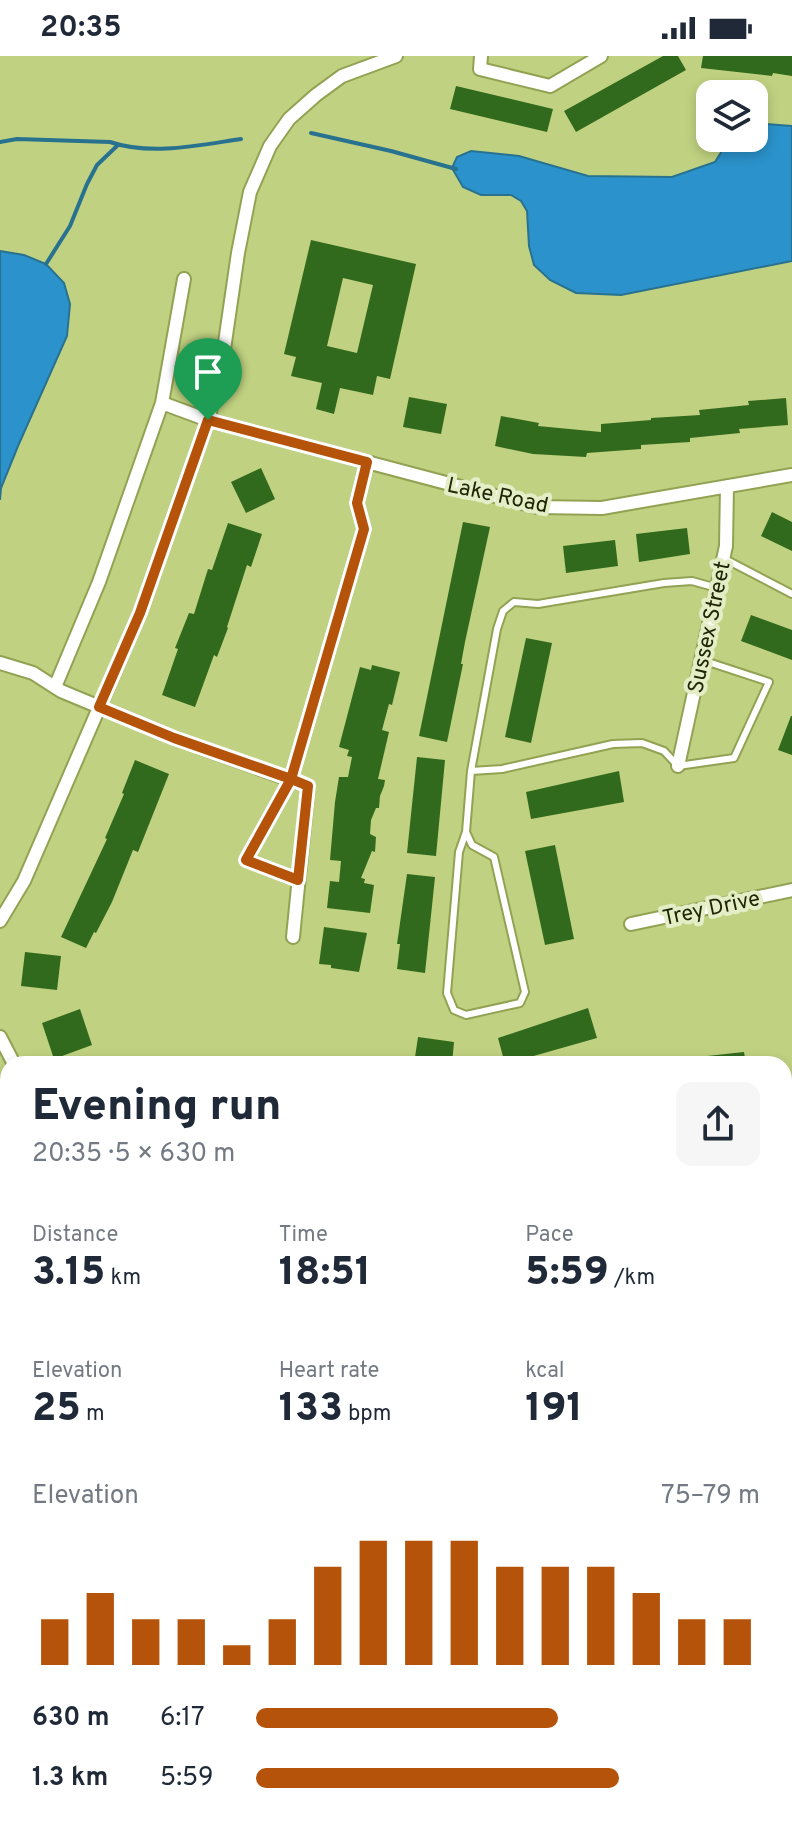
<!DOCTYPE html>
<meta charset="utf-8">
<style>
:root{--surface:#fff;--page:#f6f6f7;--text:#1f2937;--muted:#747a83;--accent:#b45309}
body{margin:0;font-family:Overpass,sans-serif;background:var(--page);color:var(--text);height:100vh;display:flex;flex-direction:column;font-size:30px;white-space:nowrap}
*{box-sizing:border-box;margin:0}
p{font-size:26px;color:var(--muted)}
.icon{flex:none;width:44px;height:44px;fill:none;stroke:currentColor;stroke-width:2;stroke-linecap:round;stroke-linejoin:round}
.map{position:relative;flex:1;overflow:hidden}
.side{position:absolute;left:0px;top:1000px;width:792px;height:770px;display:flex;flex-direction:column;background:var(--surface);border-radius:24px 24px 0 0;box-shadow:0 4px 12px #0003}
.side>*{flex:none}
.buttons{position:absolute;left:696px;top:24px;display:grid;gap:16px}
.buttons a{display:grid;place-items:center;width:72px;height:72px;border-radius:16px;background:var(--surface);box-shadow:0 4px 12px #0003;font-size:40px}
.pin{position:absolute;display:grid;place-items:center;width:68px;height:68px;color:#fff;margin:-82px -34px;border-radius:50% 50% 50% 0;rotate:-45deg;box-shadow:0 0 8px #0007}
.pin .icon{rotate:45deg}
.round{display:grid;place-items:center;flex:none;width:84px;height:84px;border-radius:16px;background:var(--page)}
.head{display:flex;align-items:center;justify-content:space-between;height:136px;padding:0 32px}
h1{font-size:44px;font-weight:800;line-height:60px}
.stats{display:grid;grid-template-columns:repeat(3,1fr);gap:12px;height:136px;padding:8px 32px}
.stats div{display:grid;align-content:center}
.stats b{font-size:40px;font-weight:800}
.stats small{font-size:22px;font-weight:400}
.stats p{font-size:22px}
.chart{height:224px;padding:16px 32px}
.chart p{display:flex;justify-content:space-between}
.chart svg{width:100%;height:144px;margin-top:8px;stroke:var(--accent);stroke-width:6}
ul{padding:0 32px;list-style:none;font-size:26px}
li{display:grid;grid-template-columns:128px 96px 1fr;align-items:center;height:60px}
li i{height:20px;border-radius:10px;background:var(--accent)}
.status{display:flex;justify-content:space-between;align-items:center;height:56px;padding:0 40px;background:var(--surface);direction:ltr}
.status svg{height:22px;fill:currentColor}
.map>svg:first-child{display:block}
.green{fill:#d68b4c}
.water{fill:#2b92cb;stroke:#287290;stroke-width:2}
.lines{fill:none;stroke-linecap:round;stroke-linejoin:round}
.stream{stroke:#287290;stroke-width:4}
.building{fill:#316a1c;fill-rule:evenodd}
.service-casing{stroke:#92a253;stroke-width:10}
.minor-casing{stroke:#92a253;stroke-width:16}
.service{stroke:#fff;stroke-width:6}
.minor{stroke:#fff;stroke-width:12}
.route-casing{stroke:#fff;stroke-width:16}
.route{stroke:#b45309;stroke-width:10}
.labels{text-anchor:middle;stroke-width:8;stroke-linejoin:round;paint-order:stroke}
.street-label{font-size:22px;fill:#202605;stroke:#e4eec6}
</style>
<div class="status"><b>20:35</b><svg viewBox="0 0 49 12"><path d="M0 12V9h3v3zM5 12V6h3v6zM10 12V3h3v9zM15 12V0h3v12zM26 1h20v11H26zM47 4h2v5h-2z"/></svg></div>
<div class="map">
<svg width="792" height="1769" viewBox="0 0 792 1769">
<rect width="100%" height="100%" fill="#c0d281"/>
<!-- green -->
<path class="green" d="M8,1677V1762H138L147,1769H0V1678Z"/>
<!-- water -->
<path class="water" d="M766,68L792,70V205L621,239L576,237L550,224L534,209L529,190L527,155L521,145L511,139H481L463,131L452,112L457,101L471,95L519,100L588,120L672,121L715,106L730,82H754V69Z
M0,195L24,199L46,208L64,227L70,248L67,280L18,390L1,432L0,444Z"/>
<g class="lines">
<!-- stream -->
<path class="stream" d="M311,77L391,95L456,113
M0,86L17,83L110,86C151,100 200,89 241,83
M46,208L70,170L87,128L97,109L118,89"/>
</g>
<!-- building -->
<path class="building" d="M663,0H678L686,14L576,76L564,55Z
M703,0H792V20L773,17L772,20L701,12Z
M456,30L553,53L547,76L450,53Z
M311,184L416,208L390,323L377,320L373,339L340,332L334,358L316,353L322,327L291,320L296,301L284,298ZM343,222L373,229L357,297L327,290Z
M409,341L447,348L441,378L403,371Z
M786,342L788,369L739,373L740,377L690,382V386L641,389V393L587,397L586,401L533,398L495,390L501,360L539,367L538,370L601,376V368L651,364V362L700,359L699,354L749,349L748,345Z
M261,412L275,443L246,457L231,426Z
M772,456L792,466V495L761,480Z
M463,466L490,471L465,586L461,608H463L447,686L419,680Z
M228,467L262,478L251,511L247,509L227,571L228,572L217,601L214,599L195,651L162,639L178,593L175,592L189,557L194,558L208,513L212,514Z
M687,472L690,498L639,506L636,478Z
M615,484L618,510L566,517L563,490Z
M751,559L792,574V604L741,585Z
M526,582L552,587L531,687L505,681Z
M372,609L400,616L392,649L389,648L382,674L389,676L378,723L385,724L384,730L380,740L379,752H376L371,764L370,778L376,781L375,796L372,795L361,822L365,823L364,827L374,829L370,857L327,852L330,825L339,826L341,805L330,804L335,746L339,721H348L352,701L347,700L349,694L339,691L360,611L371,614Z
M791,660H792V699L778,694Z
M417,701L445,704L436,800L407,797Z
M135,704L169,718L138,796L133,794L112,846L96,877L94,876L86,892L61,881L107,783L105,782L124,738L122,737Z
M619,715L624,746L531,763L526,736Z
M555,789L574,883L545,889L525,795Z
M407,818L435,821L425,917L397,913L400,888H397Z
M324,871L367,877L359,916L331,912V909L319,908Z
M25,896L61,900L57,934L21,930Z
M588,952L597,982L505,1008L498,982Z
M80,953L92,989L54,1003L42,967Z
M418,981L454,986L452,1008H414Z
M744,996L746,1008H699L698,1001Z"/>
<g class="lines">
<defs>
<path id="service" d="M723,502L792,538
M702,604L769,626L734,702L678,710L664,695L642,687L613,688L502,713L471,715L497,573L503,555L514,546L538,548L664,527L692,525L717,532
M466,776L459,796L447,937L454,954L466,959L520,947L525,936L494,801L472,789L466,776L471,715
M598,1769L599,1762"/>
<path id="minor" d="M481,0L480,13L550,30L601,0
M162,347L208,364L537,451L602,452L792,419
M0,607L33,617L61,635L174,682L308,730L293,881
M55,631L99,526L162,347L184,223
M678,710L726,490L727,430
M298,824L246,804L291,723L364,473L357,447L367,406
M0,865L24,825L140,557L208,364L222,307L238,197L250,136L270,90L289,63L316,39L342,20L396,0
M631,868L792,834
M0,981L14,1008
M784,1055L792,1052
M784,1294L792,1291
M0,1324L8,1221
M0,1377L8,1378
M784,1522L792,1520"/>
</defs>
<!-- service casing -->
<use href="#service" class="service-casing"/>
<!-- minor casing -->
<use href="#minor" class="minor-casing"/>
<!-- service -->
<use href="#service" class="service"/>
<!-- minor -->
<use href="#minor" class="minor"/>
</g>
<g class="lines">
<defs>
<path id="route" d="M208,364L140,557L99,651L174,682L291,723L308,730L298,824L246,804L291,723L364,473L357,447L367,406L208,364"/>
</defs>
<!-- route casing -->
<use href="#route" class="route-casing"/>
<!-- route -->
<use href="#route" class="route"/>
</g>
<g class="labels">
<!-- street labels -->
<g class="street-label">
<text transform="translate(498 438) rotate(12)" y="8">Lake Road</text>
<text transform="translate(708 571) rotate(-78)" y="8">Sussex Street</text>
<text transform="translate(711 851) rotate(-12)" y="8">Trey Drive</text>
</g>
</g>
</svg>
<div class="buttons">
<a><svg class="icon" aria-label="layers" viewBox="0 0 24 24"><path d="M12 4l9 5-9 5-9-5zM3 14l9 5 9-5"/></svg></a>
</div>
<div class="pin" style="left:208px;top:364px;background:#1e9e55"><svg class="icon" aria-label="arrive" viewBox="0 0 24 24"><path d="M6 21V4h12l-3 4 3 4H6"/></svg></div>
<section class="side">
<div class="head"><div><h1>Evening run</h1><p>20:35 · 5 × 630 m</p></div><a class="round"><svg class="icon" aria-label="share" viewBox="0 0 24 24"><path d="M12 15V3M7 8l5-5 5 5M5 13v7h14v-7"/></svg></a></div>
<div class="stats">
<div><p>Distance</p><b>3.15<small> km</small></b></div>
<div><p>Time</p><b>18:51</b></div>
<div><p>Pace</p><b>5:59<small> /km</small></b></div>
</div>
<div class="stats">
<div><p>Elevation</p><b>25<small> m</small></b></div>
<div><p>Heart rate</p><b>133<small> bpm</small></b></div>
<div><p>kcal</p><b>191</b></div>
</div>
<div class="chart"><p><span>Elevation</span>75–79 m</p>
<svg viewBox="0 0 160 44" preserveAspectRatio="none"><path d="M5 44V30M15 44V22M25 44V30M35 44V30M45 44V38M55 44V30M65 44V14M75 44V6M85 44V6M95 44V6M105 44V14M115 44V14M125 44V14M135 44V22M145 44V30M155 44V30"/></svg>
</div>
<ul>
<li><b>630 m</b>6:17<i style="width:60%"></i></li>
<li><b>1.3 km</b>5:59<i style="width:72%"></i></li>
</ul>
</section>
</div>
